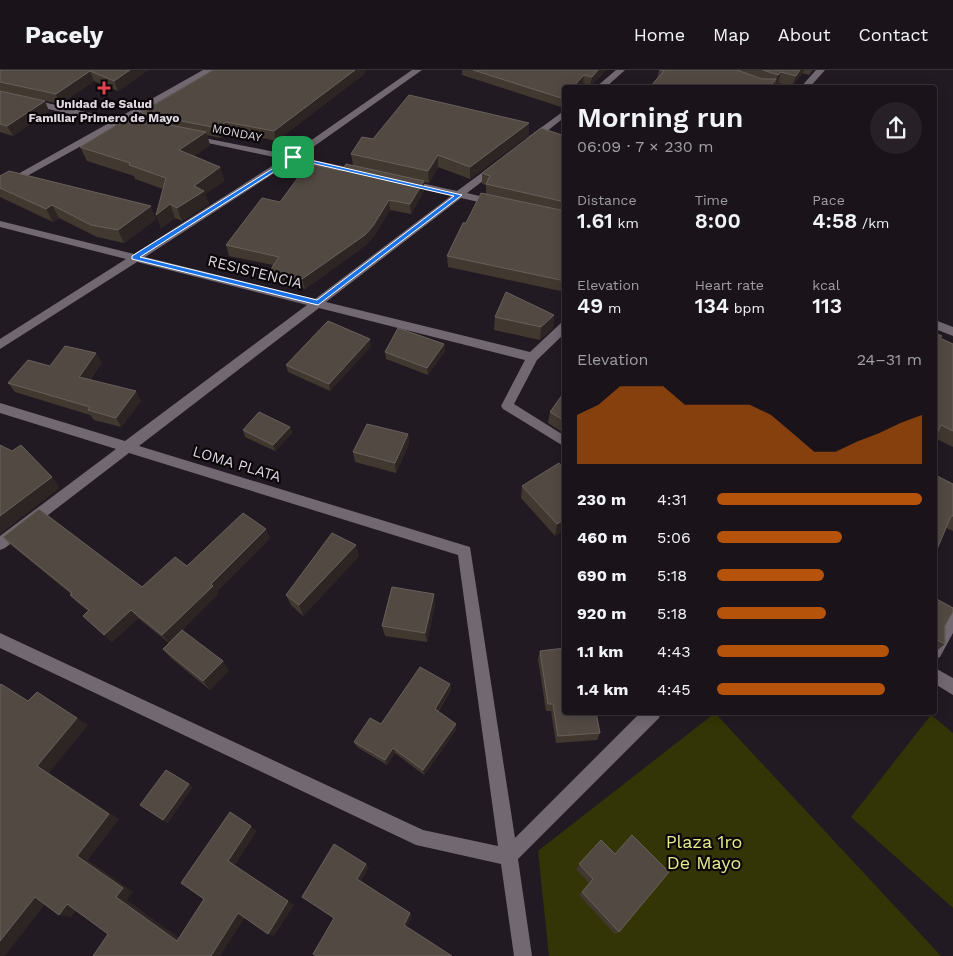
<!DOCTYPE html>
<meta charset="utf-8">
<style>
:root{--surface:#1a141a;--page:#272127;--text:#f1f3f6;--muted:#9f9ea2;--line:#383339;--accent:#b45309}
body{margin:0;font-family:"Work Sans",sans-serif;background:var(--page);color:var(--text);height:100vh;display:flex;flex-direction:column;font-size:19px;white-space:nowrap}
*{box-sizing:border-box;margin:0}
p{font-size:16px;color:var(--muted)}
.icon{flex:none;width:28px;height:28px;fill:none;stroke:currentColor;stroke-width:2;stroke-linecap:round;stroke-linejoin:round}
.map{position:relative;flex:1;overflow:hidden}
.details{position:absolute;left:562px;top:15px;width:375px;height:630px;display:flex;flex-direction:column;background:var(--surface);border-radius:5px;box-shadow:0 2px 12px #0003,0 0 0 1px var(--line)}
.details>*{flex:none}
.pin{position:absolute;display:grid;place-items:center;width:42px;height:42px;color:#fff;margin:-21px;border-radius:10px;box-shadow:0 2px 8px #0006}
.round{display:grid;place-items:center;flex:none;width:52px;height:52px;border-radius:26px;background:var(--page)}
.head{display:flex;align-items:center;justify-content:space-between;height:85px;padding:0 15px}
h1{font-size:28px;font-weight:600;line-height:38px}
.metrics{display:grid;grid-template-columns:repeat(3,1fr);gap:8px;height:85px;padding:5px 15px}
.metrics div{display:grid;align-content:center}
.metrics b{font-size:21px;font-weight:600}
.metrics small{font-size:14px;font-weight:400}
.metrics p{font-size:14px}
.chart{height:140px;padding:10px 15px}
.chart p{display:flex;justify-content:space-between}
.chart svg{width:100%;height:90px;margin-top:5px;fill:var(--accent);opacity:.7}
ul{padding:0 15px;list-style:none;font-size:16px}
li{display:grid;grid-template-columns:80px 60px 1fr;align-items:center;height:38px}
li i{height:12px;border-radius:6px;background:var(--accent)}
header{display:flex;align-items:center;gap:30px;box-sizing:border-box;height:70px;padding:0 25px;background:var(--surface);border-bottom:1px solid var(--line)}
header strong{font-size:24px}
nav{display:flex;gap:28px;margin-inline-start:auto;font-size:18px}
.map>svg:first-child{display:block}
.green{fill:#343506}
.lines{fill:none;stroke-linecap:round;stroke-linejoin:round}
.minor{fill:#726872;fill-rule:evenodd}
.wall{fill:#413830}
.shaded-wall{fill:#2d2523}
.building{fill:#524943;stroke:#68605b}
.route{fill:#1a73e8;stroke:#fff;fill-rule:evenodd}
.health-dot{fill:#e0444e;stroke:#0a060a;stroke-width:2}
.labels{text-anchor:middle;stroke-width:4.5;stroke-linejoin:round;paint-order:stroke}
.far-poi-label{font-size:12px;font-weight:bold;fill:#ded8de;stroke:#0a060a}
.far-street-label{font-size:12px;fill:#ded8de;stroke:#0a060a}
.street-label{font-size:15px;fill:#ded8de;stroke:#0a060a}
.near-park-label{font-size:18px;fill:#e6eb8c;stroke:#0a060a}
</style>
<header>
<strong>Pacely</strong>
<nav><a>Home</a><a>Map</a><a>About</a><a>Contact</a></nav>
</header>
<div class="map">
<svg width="953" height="886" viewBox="0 0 953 886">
<rect width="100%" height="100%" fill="#221a22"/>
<!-- green -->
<path class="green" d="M715,643L941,886H549L538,781Z
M931,645L953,663V838L851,747Z"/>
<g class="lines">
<!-- minor -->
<path class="minor" d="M203,0H213L126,51L139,54V58L119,55L0,121V114L109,53L0,28V22L116,49Z
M412,0H422L299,87L365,101V105L293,91L145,187L315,229L451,126L403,115V111L407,110L457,121L494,94H500V98L467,123L500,131V135L496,136L461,128L326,232L530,282L561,253L565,252V263L537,290L514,334L565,366V377L503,339L501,336L525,290L319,238L139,376L470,477L515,768L641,642H661L659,648L518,789L532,886H514L501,794L416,775L0,578V563L423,760L498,776L458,485L129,383L5,478L0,480V466L116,379L0,343V333L125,371L307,235L137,192L0,279V269L126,189L0,157V151L134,184L283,89L189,69V65L290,85Z
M616,0H625L605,18H595Z
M816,0H825L809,18H800Z
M565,40V47L533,72H527V68Z
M935,250L953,257V266L935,259Z
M953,541V563L940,587L935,589V567L948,543Z
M935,598L953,608V625L935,614Z"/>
</g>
<!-- wall -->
<path class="wall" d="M0,0H148L118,21L94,11L60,34L0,21Z
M213,0H366L363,5L276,71L229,61L220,68L207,65L210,75L194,86L220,97L224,111L205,124L209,134L182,151L175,148L161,158L156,145L163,119L135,109L134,106L87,91L80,77L143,50L141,43Z
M462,0H606L590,16L583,13L565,18V32L561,37L462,5Z
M659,0H813L809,5L802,3L792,17L778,13L775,16H773V18H649L657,9Z
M0,21L49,41L13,66L0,62Z
M529,53V65L470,109L438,97L429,113L424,112V121L411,144L390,140L374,166L366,175L305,219L272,212L269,202L273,195L229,186L226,175L280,132L353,95L351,84L373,69Z
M565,66V222L448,197L447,186L466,153L486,124V115L482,114V103Z
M0,106L156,149L124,173L97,167L59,148L53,152L0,127Z
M554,245L553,258L540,270L494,260L495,247Z
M935,263L940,268L953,274V377L935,368Z
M444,274L445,281L428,305L386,289L385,282Z
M371,276L330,321L288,302L286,295Z
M102,292L90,310L141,331L121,357L94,350L90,345L15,322L8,313L50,296Z
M565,321V364L548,353L550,342Z
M290,357L292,363L275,381L245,367L243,360Z
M408,364L409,374L396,403L355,392L353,382Z
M565,400V459L555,466L521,428L522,416Z
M935,405L953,414V461L946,458L938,477L935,479Z
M3,467L142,517L187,496L270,468L217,521L218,524L169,573L138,548L112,572L83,546L88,541L78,533L70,525L71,524L11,475Z
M359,486L303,546L291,535L286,525Z
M935,528L945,556V574L935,582Z
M435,534L427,572L385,566L382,556Z
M163,579L229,600L210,620L171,588Z
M540,581L600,663L597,670L556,673L551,641H546L538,589Z
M450,614L451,620L438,642L456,660L424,705L395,683L387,695L357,677L354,672L381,654Z
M601,770L619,862L615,864L579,825L589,813L576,799Z"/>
<!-- shaded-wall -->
<path class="shaded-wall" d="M130,0H148L118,21L114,11Z
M355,0H366L363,5L276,71L274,61Z
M598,0H606L590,16L592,7Z
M800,0H804L802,3L792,17L796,6Z
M90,1L94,11L60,34L56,24Z
M781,2L778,13L775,16L778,5Z
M584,5L583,13L579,18H572Z
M776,9L773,18H769Z
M565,24V32L561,37V28Z
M45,31L49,41L13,66L7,56Z
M226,52L229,61L220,68L217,58Z
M529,53V65L470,109V97Z
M206,62L210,75L184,93L179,80Z
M438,85V97L429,113L428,101Z
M220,97L224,111L205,124L209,134L182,151L177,138L194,116Z
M424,111V121L411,144L410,134Z
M389,130L390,140L374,166L366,175L305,219L302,209Z
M170,134L175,148L161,158L156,145Z
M52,135L59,148L53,152L46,139Z
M151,136L156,149L124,173L118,160Z
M554,245L553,258L540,270L541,257Z
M370,269L371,276L330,321L329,314Z
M444,274L445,281L428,305L427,298Z
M96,283L102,292L85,316L79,307Z
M136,321L141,331L121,357L116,348Z
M290,357L292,363L275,381L273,375Z
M408,364L409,374L396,403L395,393Z
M52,407L60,418L0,464V446Z
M565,449V459L555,466L557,454Z
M266,459L270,468L217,521L218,524L169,573L162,565L211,514Z
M356,475L359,486L303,546L299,535Z
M434,524L435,534L427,572L425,563Z
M131,540L138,548L112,572L104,565Z
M223,591L229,600L210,620L203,611Z
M450,614L451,620L435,645V639Z
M77,648L88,655L49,703L119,749L88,790L133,822L127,830L186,873L177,871L116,827L77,786L37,696Z
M456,654V660L424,705L423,700Z
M393,678L395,683L387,695L385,690Z
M189,714L193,717L168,753L163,750Z
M251,756L257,761L235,795L294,835L274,866L268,864L228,791Z
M366,794L369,798L360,813L357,809Z
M35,827L48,830L5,886H0V871Z
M67,834L80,837L71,847L59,845Z
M238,843L246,846L220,886H211Z
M410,843L412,846L406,858L404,855Z"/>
<!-- building -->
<path class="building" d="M0,0H130L114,11L90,1L56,24L0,12Z
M213,0H355L274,61L226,52L217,58L141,43Z
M473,0H598L592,7L584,5L572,18H565V24L561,28Z
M660,0H737L762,9H776L769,18H649L664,1Z
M763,0H800L796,6L781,2L778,5Z
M0,21L45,31L7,56L0,54Z
M409,25L529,53L470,97L438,85L428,101L351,84L362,67L373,69Z
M129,47L206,62L179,80L220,97L194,116L204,121L177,138L170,134L156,145L166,108L129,95L130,93L80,77Z
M541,58L565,66V132L486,114L490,106L482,103Z
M308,94L342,101L346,94L424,111L410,134L389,130L373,156L365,165L302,209L269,202L279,187L226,175L262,128L280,132Z
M9,101L151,136L118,160L91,155L52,135L46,139L0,118V106Z
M481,123L565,141V211L447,186L463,153H466Z
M506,222L554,245L541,257L495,247Z
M328,251L370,269L329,314L286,295Z
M398,258L444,274L427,298L385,282Z
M935,263L942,266L940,268L953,274V361L941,355L935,367Z
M65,276L96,283L79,307L136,321L116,348L88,340L90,337L8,313L28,290L50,296Z
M565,321V351L550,342Z
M259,342L290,357L273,375L243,360Z
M367,354L408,364L395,393L353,382Z
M0,375L12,381L21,375L52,407L0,446Z
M559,393L565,400V449L557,454L522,416Z
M935,405L953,414V446H951L938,477L935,476Z
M39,439L142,517L175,487L187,496L243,443L266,459L211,514L213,516L162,565L131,540L104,565L83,546L89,540L70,525L72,523L3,467Z
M332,463L356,475L299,535L286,525Z
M392,517L434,524L425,563L382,556Z
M935,528L953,538V542L945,556V574L935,569Z
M182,560L223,591L203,611L163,579Z
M565,578V642H596L600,663L558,666L553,634H548L540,581Z
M420,597L450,614L435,639L456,654L423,700L393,678L385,690L354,672L370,648L381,654Z
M1,614L28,631L37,622L77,648L37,696L109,744L77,786L123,818L116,827L177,871L204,829L181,813L230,742L251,756L228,791L288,831L268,864L238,843L211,886H93L108,864L67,834L59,845L35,827L0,871V615Z
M166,700L189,714L163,750L140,735Z
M632,765L669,802L619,862L582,822L593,809L579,794L601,770L615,784Z
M334,774L366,794L357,809L410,843L404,855L452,886H316L313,884L334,848L302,827Z"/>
<!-- route -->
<path class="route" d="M293,86L462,125L318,235L132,189V186ZM294,89L454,126L317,230L140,187Z"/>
<!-- markers -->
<path class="health-dot" d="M101.5 10.5h5v5h5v5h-5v5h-5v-5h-5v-5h5z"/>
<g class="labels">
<!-- far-poi labels -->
<g class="far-poi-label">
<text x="104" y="38">Unidad de Salud<tspan x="104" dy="14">Familiar Primero de Mayo</tspan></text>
</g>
<!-- far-street labels -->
<g class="far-street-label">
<text transform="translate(237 63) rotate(11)" y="4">MONDAY</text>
</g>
<!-- street labels -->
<g class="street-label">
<text transform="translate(255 202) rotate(14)" y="5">RESISTENCIA</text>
<text transform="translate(237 394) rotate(17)" y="5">LOMA PLATA</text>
</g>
<!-- near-park labels -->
<g class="near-park-label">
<text x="704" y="778">Plaza 1ro<tspan x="704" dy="21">De Mayo</tspan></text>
</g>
</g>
</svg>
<div class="pin" style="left:293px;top:87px;background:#1e9e55"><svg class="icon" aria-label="arrive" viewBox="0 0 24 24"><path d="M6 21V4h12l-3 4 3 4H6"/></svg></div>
<section class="details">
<div class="head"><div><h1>Morning run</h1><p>06:09 · 7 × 230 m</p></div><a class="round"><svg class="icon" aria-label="share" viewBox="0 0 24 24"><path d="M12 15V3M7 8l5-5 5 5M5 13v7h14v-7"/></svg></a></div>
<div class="metrics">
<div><p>Distance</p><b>1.61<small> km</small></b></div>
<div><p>Time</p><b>8:00</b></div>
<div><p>Pace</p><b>4:58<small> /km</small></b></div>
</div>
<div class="metrics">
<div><p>Elevation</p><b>49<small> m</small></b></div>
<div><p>Heart rate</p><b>134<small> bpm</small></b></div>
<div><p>kcal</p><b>113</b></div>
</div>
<div class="chart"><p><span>Elevation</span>24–31 m</p>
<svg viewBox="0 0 160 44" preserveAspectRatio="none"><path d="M0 44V20L10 15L20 6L30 6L40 6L50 15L60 15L70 15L80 15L90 20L100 29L110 38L120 38L130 33L140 29L150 24L160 20V44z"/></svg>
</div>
<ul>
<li><b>230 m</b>4:31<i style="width:100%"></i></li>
<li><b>460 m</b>5:06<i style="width:61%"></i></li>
<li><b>690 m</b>5:18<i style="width:52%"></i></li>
<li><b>920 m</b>5:18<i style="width:53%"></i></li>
<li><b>1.1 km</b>4:43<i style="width:84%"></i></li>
<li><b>1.4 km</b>4:45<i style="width:82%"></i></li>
</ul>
</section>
</div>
